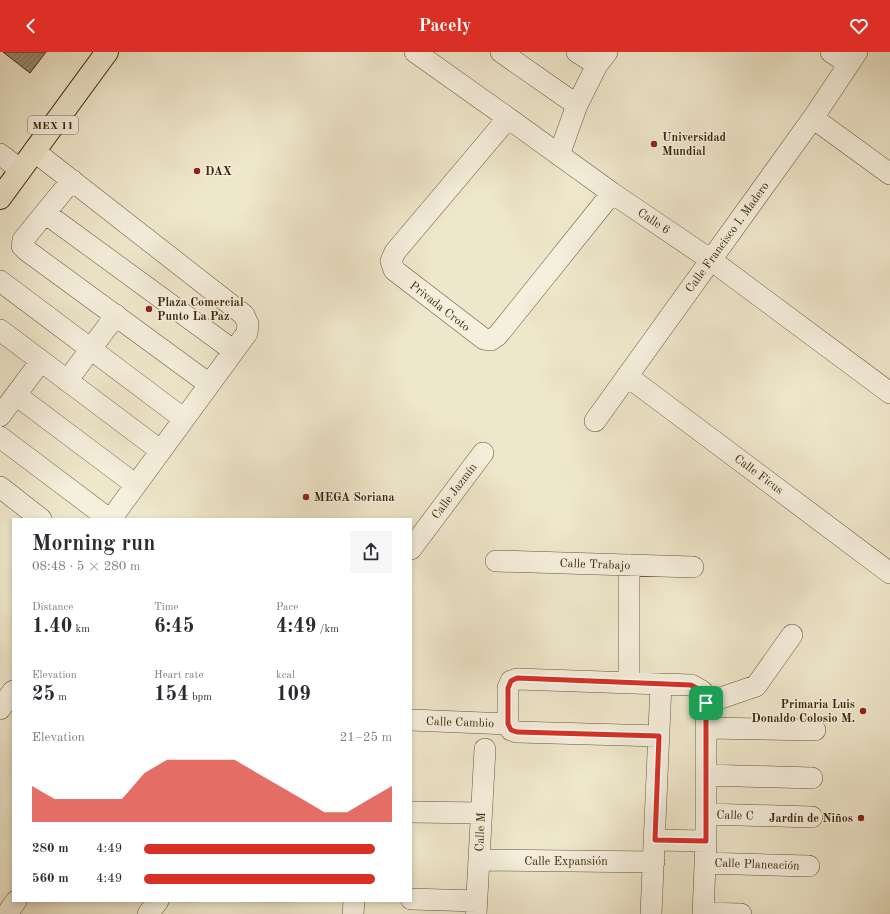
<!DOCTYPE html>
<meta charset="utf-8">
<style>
:root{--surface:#fff;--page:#f7f7f7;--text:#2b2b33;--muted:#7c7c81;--accent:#d93025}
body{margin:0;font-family:"Old Standard TT",serif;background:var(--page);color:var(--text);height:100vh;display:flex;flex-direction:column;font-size:15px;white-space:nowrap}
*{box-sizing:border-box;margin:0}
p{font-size:13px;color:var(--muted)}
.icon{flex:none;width:22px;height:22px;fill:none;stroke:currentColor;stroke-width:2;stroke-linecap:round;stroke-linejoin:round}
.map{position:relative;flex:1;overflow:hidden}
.sheet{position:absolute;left:12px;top:466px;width:400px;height:384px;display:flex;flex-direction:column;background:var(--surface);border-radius:0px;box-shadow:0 2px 6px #0003}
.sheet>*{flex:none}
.pin{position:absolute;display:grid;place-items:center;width:34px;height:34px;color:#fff;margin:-17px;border-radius:8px;box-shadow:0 2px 6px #0006}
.round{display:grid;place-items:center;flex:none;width:42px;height:42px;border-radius:0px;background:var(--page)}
.overview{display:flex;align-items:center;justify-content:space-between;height:68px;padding:0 20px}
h1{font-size:22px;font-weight:600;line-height:30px}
.figures{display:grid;grid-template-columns:repeat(3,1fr);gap:6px;height:68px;padding:4px 20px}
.figures div{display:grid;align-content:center}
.figures b{font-size:20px;font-weight:600}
.figures small{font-size:11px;font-weight:400}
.figures p{font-size:11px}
.chart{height:112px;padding:8px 20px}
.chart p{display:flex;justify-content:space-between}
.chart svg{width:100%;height:72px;margin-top:4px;fill:var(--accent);opacity:.7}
ul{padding:0 20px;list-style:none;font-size:13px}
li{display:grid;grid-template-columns:64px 48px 1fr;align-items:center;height:30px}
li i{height:10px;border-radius:5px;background:var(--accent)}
header{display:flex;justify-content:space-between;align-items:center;height:52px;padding:0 20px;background:var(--accent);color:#fff;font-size:18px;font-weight:600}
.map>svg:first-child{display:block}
.building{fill:url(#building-hatch);stroke:#3c260b}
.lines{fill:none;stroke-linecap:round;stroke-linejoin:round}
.minor-casing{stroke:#69563b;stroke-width:22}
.major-casing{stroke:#3c260b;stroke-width:24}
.minor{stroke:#f5efdd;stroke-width:21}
.major{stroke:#efe7cb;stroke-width:22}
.route-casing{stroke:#fff;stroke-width:8}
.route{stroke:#d93025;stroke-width:5}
.poi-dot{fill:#8f2418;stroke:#f5efdd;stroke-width:1.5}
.labels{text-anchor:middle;stroke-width:3;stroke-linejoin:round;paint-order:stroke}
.shield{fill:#f5efdd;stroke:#74624a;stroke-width:1}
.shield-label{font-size:11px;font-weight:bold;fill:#3c260b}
.poi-label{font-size:12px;font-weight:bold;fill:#3c260b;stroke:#f5efdd;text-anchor:start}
.street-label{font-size:12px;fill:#3c260b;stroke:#f5efdd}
</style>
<header><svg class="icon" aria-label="back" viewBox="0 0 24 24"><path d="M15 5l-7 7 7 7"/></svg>Pacely<svg class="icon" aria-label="heart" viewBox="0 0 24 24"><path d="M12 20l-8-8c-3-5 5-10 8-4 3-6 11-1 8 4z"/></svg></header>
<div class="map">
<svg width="890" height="862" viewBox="0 0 890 862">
<defs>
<pattern id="building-hatch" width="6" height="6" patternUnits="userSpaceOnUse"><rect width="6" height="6" fill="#998a6f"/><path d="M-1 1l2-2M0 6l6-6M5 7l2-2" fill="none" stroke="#7e7159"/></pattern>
</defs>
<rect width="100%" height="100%" fill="#efe7cb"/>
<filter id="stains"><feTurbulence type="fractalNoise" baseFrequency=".005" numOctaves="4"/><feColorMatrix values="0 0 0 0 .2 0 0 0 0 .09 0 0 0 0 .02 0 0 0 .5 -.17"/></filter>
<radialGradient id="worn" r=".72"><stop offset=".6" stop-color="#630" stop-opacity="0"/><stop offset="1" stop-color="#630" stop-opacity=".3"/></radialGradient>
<!-- building -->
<path class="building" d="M3,0H46L30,21Z"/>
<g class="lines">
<defs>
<path id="minor" d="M415,0L508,66L612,141L711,208L890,341
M501,0L577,53L559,103
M577,0L597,13
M831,0L849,12
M577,53L597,13L607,0
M508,66L395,200L391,209L394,218L484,287L491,288L498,283L612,141
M813,66L890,122
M34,99L244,263L248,272L247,281L111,467
M0,102L21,118
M72,128L23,188L22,194L26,198L209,332
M45,161L234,299
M0,229L184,367
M0,278L161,399
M627,324L890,521
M67,329L116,263
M16,343L136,433
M0,364L41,309
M595,369L813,66L857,0
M0,385L109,467
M0,435L41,467
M411,497L483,401
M496,509L693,515
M629,630V513
M706,651L756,634L792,583
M0,657L13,639
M411,668L508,672
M706,676L815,678
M659,684L517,680L511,678L508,672V636L511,629L517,627L691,633L702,639L706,651V789L703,862
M706,723L812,726
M411,760L481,761
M706,762L812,765
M655,788L706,789
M479,808L654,810
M705,811L809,814
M411,847L477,849
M703,861L741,862
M7,862L16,849
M148,862L158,849
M353,862L354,849
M476,862L485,697
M651,862L661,632"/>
<path id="major" d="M0,146L107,0"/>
</defs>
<!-- minor casing -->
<use href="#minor" class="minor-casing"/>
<!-- major casing -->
<use href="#major" class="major-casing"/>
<!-- minor -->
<use href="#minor" class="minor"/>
<!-- major -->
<use href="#major" class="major"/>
</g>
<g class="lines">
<defs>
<path id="route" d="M517,626L691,633L702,639L706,651V789L655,788L659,684L517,680L511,678L508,672V636L511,629Z"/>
</defs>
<!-- route casing -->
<use href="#route" class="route-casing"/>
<!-- route -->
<use href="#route" class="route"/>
</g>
<!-- markers -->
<g class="poi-dot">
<circle cx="654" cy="92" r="4"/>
<circle cx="197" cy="119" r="4"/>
<circle cx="149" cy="257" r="4"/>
<circle cx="306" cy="445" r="4"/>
<circle cx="863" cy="659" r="4"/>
<circle cx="861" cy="766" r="4"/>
</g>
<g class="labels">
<!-- shield labels -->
<rect class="shield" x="28" y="64" width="50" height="18" rx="3"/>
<g class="shield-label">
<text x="53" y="77">MEX 11</text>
</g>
<!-- poi labels -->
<g class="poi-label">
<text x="662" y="89">Universidad<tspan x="662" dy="14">Mundial</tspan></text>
<text x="205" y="123">DAX</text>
<text x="157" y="254">Plaza Comercial<tspan x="157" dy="14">Punto La Paz</tspan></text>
<text x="314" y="449">MEGA Soriana</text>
<text x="855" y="656" text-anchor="end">Primaria Luis<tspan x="855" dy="14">Donaldo Colosio M.</tspan></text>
<text x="853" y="770" text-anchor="end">Jardín de Niños</text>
</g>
<!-- street labels -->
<g class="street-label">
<text transform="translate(654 169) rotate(34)" y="4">Calle 6</text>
<text transform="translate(727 185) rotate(-54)" y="4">Calle Francisco I. Madero</text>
<text transform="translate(440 254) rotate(38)" y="4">Privada Croto</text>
<text transform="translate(759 422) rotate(37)" y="4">Calle Ficus</text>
<text transform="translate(454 439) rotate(-53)" y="4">Calle Jazmín</text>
<text transform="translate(595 512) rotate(2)" y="4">Calle Trabajo</text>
<text transform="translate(460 670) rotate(2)" y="4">Calle Cambio</text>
<text transform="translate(735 763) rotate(2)" y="4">Calle C</text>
<text transform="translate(480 780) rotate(-87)" y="4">Calle M</text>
<text x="566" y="813">Calle Expansión</text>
<text transform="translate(757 812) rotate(2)" y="4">Calle Planeación</text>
</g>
</g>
<rect width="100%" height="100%" filter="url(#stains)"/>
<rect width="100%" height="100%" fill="url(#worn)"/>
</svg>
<div class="pin" style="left:706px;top:651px;background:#1e9e55"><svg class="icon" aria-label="arrive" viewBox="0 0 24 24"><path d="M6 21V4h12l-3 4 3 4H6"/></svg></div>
<section class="sheet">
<div class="overview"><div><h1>Morning run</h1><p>08:48 · 5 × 280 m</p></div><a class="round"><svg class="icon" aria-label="share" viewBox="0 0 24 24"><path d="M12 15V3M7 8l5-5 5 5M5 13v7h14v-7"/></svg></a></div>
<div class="figures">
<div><p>Distance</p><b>1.40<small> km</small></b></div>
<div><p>Time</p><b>6:45</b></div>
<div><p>Pace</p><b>4:49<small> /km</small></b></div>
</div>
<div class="figures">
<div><p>Elevation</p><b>25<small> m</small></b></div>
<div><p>Heart rate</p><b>154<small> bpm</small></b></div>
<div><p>kcal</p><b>109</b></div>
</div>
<div class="chart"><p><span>Elevation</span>21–25 m</p>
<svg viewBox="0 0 160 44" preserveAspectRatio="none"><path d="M0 44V22L10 30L20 30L30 30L40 30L50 14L60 6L70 6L80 6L90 6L100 14L110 22L120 30L130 38L140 38L150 30L160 22V44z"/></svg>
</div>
<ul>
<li><b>280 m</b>4:49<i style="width:93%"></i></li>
<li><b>560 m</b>4:49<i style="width:93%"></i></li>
</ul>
</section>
</div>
